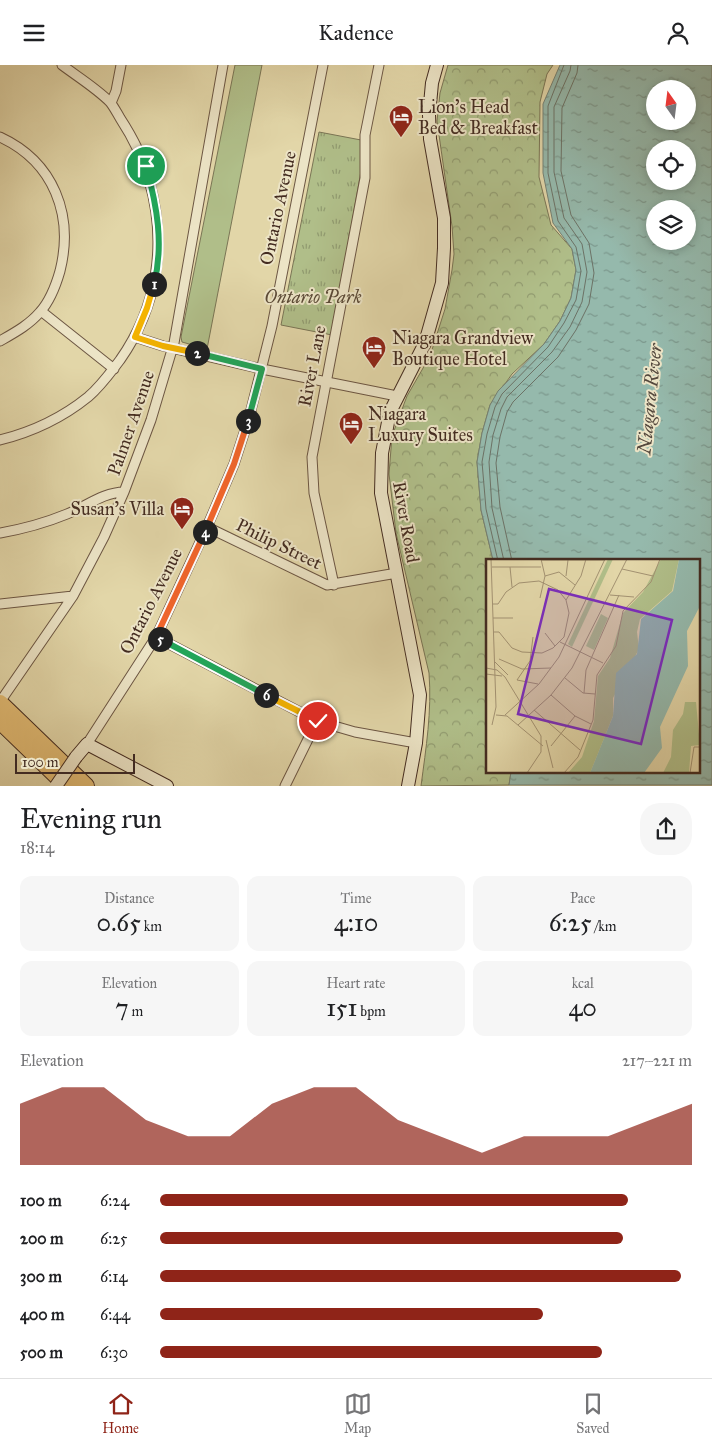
<!DOCTYPE html>
<meta charset="utf-8">
<style>
:root{--surface:#fff;--page:#f6f6f6;--text:#202124;--muted:#757577;--line:#e0e0e0;--accent:#8f2418}
body{margin:0;font-family:"IM FELL Great Primer",serif;background:var(--page);color:var(--text);height:100vh;display:flex;flex-direction:column;font-size:19px;white-space:nowrap}
*{box-sizing:border-box;margin:0}
p{font-size:16px;color:var(--muted)}
.icon{flex:none;width:28px;height:28px;fill:none;stroke:currentColor;stroke-width:2;stroke-linecap:round;stroke-linejoin:round}
.map{position:relative;height:721px;overflow:hidden}
.details{display:flex;flex-direction:column;background:var(--surface);flex:1}
.details>*{flex:none}
.needle{width:32px;rotate:346deg}
.controls{position:absolute;left:646px;top:15px;display:grid;gap:10px}
.controls a{display:grid;place-items:center;width:50px;height:50px;border-radius:50%;background:var(--surface);box-shadow:0 2px 8px #0003;font-size:25px}
.scale{position:absolute;left:15px;bottom:12px;width:120px;box-sizing:border-box;padding-left:5px;border:2px solid #442c21;border-top:0;font-size:14px;line-height:18px;white-space:nowrap;color:#442c21;-webkit-text-stroke:4px #ece4c6;paint-order:stroke}
.pin{position:absolute;display:grid;place-items:center;width:42px;height:42px;color:#fff;margin:-21px;border:2px solid #fff;border-radius:50%;box-shadow:0 1px 5px #0007}
.km{position:absolute;width:25px;height:25px;margin:-12px;border-radius:50%;background:#222;color:#fff;font-size:14px;line-height:25px;text-align:center}
.round{display:grid;place-items:center;flex:none;width:52px;height:52px;border-radius:20px;background:var(--page)}
.summary{display:flex;align-items:center;justify-content:space-between;height:85px;padding:0 20px}
h1{font-size:28px;font-weight:600;line-height:38px}
.figures{display:grid;grid-template-columns:repeat(3,1fr);gap:8px;height:85px;padding:5px 20px}
.figures div{display:grid;align-content:center;border-radius:12px;background:var(--page);text-align:center}
.figures b{font-size:25px;font-weight:600}
.figures small{font-size:14px;font-weight:400}
.figures p{font-size:14px}
.chart{height:140px;padding:10px 20px}
.chart p{display:flex;justify-content:space-between}
.chart svg{width:100%;height:90px;margin-top:5px;fill:var(--accent);opacity:.7}
ul{padding:0 20px;list-style:none;font-size:16px}
li{display:grid;grid-template-columns:80px 60px 1fr;align-items:center;height:38px}
li i{height:12px;border-radius:6px;background:var(--accent)}
header{display:flex;justify-content:space-between;align-items:center;height:65px;padding:0 20px;background:var(--surface);font-size:22px;font-weight:600}
.tab-bar{display:flex;justify-content:space-around;align-items:center;height:70px;border-top:1px solid var(--line);background:var(--surface);font-size:14px;color:var(--muted)}
.tab-bar a{display:grid;justify-items:center;gap:2px}
.tab-bar .on{color:var(--accent)}
.map>svg:first-child{display:block}
.grass{fill:#b0be89;stroke:#7a7555}
.forest{fill:url(#forest-crowns);stroke:#7a7555}
.park{fill:url(#park-tufts);stroke:#7a7555}
.water{fill:url(#water-ripples);stroke:#758174;fill-rule:evenodd}
.lines{fill:none;stroke-linecap:round;stroke-linejoin:round}
.shore{stroke:#6c7266;stroke-width:1}
.street-casing{stroke:#6c5643;stroke-width:11}
.secondary-casing{stroke:#442c21;stroke-width:14}
.highway-casing{stroke:#442c21;stroke-width:18}
.street{stroke:#ece4c6;stroke-width:9}
.secondary{stroke:#ece4c6;stroke-width:12}
.highway{stroke:#e1bb74;stroke-width:16}
.secondary-bridge-casing{stroke:#442c21;stroke-width:14;stroke-linecap:butt}
.secondary-bridge{stroke:#ece4c6;stroke-width:12}
.split-1-casing{stroke:#fff;stroke-width:10}
.split-2-casing{stroke:#fff;stroke-width:10}
.split-3-casing{stroke:#fff;stroke-width:10}
.split-4-casing{stroke:#fff;stroke-width:10}
.split-5-casing{stroke:#fff;stroke-width:10}
.split-6-casing{stroke:#fff;stroke-width:10}
.split-7-casing{stroke:#fff;stroke-width:10}
.split-1{stroke:#22a559;stroke-width:6}
.split-2{stroke:#f5b400;stroke-width:6}
.split-3{stroke:#22a559;stroke-width:6}
.split-4{stroke:#f0652b;stroke-width:6}
.split-5{stroke:#f0652b;stroke-width:6}
.split-6{stroke:#22a559;stroke-width:6}
.split-7{stroke:#f5b400;stroke-width:6}
.labels{text-anchor:middle;stroke-width:4;stroke-linejoin:round;paint-order:stroke}
.poi-label{font-size:18px;fill:#442c21;stroke:#ece4c6;text-anchor:start}
.street-label{font-size:18px;fill:#442c21;stroke:#ece4c6}
.park-label{font-size:18px;font-style:italic;fill:#5a4936;stroke:#ece4c6}
.water-label{font-size:19px;font-style:italic;fill:#54483d;stroke:#ece4c6}
.inset-road{fill:none;stroke:#a39272;stroke-width:1}
.view{fill:#7b2cbf;fill-opacity:0.15;stroke:#7b2cbf;stroke-width:2.5}
.inset-edge{fill:none;stroke:#442c21;stroke-width:2.5}
</style>
<header><svg class="icon" aria-label="menu" viewBox="0 0 24 24"><path d="M4 6h16M4 12h16M4 18h16"/></svg>Kadence<svg class="icon" aria-label="person" viewBox="0 0 24 24"><circle cx="12" cy="8" r="4"/><path d="M4 21q1-7 8-7t8 7"/></svg></header>
<div class="map">
<svg width="712" height="721" viewBox="0 0 712 721">
<defs>
<pattern id="forest-crowns" width="20" height="18" patternUnits="userSpaceOnUse" patternTransform="scale(1.25)"><rect width="20" height="18" fill="#b0be89"/><path d="M2 6a3 3 0 1 1 6 0M12 15a3 3 0 1 1 6 0" fill="none" stroke="#919b70"/></pattern>
<pattern id="park-tufts" width="24" height="20" patternUnits="userSpaceOnUse" patternTransform="scale(1.25)"><rect width="24" height="20" fill="#b0be89"/><path d="M3 7l-1-3M5 7V3M7 7l1-3M15 17l-1-3M17 17v-4M19 17l1-3" fill="none" stroke="#919b70"/></pattern>
<pattern id="water-ripples" width="26" height="14" patternUnits="userSpaceOnUse" patternTransform="scale(1.25)"><rect width="26" height="14" fill="#95b9ac"/><path d="M2 4q2-2 4 0t4 0M15 11q2-2 4 0t4 0" fill="none" stroke="#7b978c"/></pattern>
</defs>
<rect width="100%" height="100%" fill="#e2d6a8"/>
<filter id="stains"><feTurbulence type="fractalNoise" baseFrequency=".004" numOctaves="4"/><feColorMatrix values="0 0 0 0 .2 0 0 0 0 .09 0 0 0 0 .02 0 0 0 .5 -.17"/></filter>
<radialGradient id="worn" r=".72"><stop offset=".6" stop-color="#630" stop-opacity="0"/><stop offset="1" stop-color="#630" stop-opacity=".3"/></radialGradient>
<!-- grass -->
<path class="grass" d="M235,0H262L207,284L182,277L181,272Z"/>
<!-- forest -->
<path class="forest" d="M448,0H553L547,9L540,37L539,112L551,160L572,184L576,205L571,233L560,256L544,279L512,309L490,340L482,368L477,397L481,445L493,495L487,496V707H511L509,720L421,721C426,683 432,646 429,608L396,468L389,409L392,371L407,331L430,291L445,244L452,205L454,189L452,161L437,56L440,28Z"/>
<!-- park -->
<path class="park" d="M319,67L361,75V106L332,270L281,260Z"/>
<!-- water -->
<path class="water" d="M560,0H712V720H509L511,707H698V496L493,495L481,445L477,397L482,368L490,340L498,326L544,279L560,256L571,233L576,205L572,184L553,158L543,108V39ZM655,24H688V56H655ZM655,84H688V116H655ZM655,144H688V176H655Z"/>
<g class="lines">
<!-- shore -->
<path class="shore" d="M498,496L486,444L482,397L487,369L495,342L502,329L548,282L564,258L576,235L581,206L576,182L558,156L548,108V41L564,0
M504,496L492,443L489,397L493,370L501,344L507,332L552,287L570,262L582,237L587,207L582,179L564,153L554,107V42L570,6L571,0
M512,496L500,442L496,398L500,372L507,347L513,337L558,292L576,265L589,239L594,208L589,178L571,150L561,106L562,43L577,8L578,0"/>
<defs>
<path id="street" d="M111,38L116,26L121,0
M0,72C54,97 74,150 60,206C56,220 50,236 40,247C29,260 14,268 0,276
M41,246L114,304
M135,272L163,281L262,304L397,331
M0,375C32,367 62,353 88,332C101,321 110,308 120,295C158,241 167,178 149,115C143,92 133,73 120,53C117,48 114,42 110,37C96,23 78,12 62,0
M207,462L327,520L397,508
M0,468C23,464 45,458 67,449C85,442 104,427 124,427
M334,520L314,428L312,392L365,113V70L379,0
M0,539L73,531
M156,572L317,656L355,667L416,678
M0,637L73,531L104,472L124,427L151,355L174,278L223,0
M87,679L156,572L207,462L234,399L249,353L272,261L323,0
M285,721L317,656"/>
<path id="secondary" d="M76,692L87,679L167,721
M408,721L416,678L420,630L381,428L382,388L390,347L425,278L442,218L444,183V153L430,74L429,50L432,18L437,0"/>
<path id="highway" d="M0,638L86,721
M0,656L67,721"/>
</defs>
<!-- street casing -->
<use href="#street" class="street-casing"/>
<!-- secondary casing -->
<use href="#secondary" class="secondary-casing"/>
<!-- highway casing -->
<use href="#highway" class="highway-casing"/>
<!-- street -->
<use href="#street" class="street"/>
<!-- secondary -->
<use href="#secondary" class="secondary"/>
<!-- highway -->
<use href="#highway" class="highway"/>
<defs>
<path id="secondary-bridge" d="M56,721L76,692"/>
</defs>
<!-- secondary-bridge casing -->
<use href="#secondary-bridge" class="secondary-bridge-casing"/>
<!-- secondary-bridge -->
<use href="#secondary-bridge" class="secondary-bridge"/>
</g>
<g class="lines">
<defs>
<path id="split-1" d="M146,101C157,141 164,179 154,219"/>
<path id="split-2" d="M154,219L147,243L135,272L163,281L197,288"/>
<path id="split-3" d="M197,288L262,304L248,356"/>
<path id="split-4" d="M205,467L234,399L248,356"/>
<path id="split-5" d="M160,574L156,572L205,467"/>
<path id="split-6" d="M160,574L266,630"/>
<path id="split-7" d="M266,630L318,656"/>
</defs>
<!-- split-1 casing -->
<use href="#split-1" class="split-1-casing"/>
<!-- split-2 casing -->
<use href="#split-2" class="split-2-casing"/>
<!-- split-3 casing -->
<use href="#split-3" class="split-3-casing"/>
<!-- split-4 casing -->
<use href="#split-4" class="split-4-casing"/>
<!-- split-5 casing -->
<use href="#split-5" class="split-5-casing"/>
<!-- split-6 casing -->
<use href="#split-6" class="split-6-casing"/>
<!-- split-7 casing -->
<use href="#split-7" class="split-7-casing"/>
<!-- split-1 -->
<use href="#split-1" class="split-1"/>
<!-- split-2 -->
<use href="#split-2" class="split-2"/>
<!-- split-3 -->
<use href="#split-3" class="split-3"/>
<!-- split-4 -->
<use href="#split-4" class="split-4"/>
<!-- split-5 -->
<use href="#split-5" class="split-5"/>
<!-- split-6 -->
<use href="#split-6" class="split-6"/>
<!-- split-7 -->
<use href="#split-7" class="split-7"/>
</g>
<!-- icons -->
<defs>
<symbol id="hotel-pin" viewBox="-11 -11 22 30"><path d="M0 17L-7.5 6A9.5 9.5 0 1 1 7.5 6Z" fill="#8f2418" stroke="#ece4c6"/><path d="M-6-4.5h1.5V1H6V5H4.5V3h-9V5H-6ZM-4 0a1.8 1.8 0 1 1 3.6 0ZM.5 0V-2.5h3Q6-2.5 6 0Z" fill="#fff"/></symbol>
</defs>
<g fill-rule="evenodd">
<use href="#hotel-pin" x="387" y="38" width="28" height="38"/>
<use href="#hotel-pin" x="360" y="269" width="28" height="38"/>
<use href="#hotel-pin" x="337" y="345" width="28" height="38"/>
<use href="#hotel-pin" x="168" y="430" width="28" height="38"/>
</g>
<g class="labels">
<!-- poi labels -->
<g class="poi-label">
<text x="418" y="48">Lion’s Head<tspan x="418" dy="21">Bed &amp; Breakfast</tspan></text>
<text x="392" y="279">Niagara Grandview<tspan x="392" dy="21">Boutique Hotel</tspan></text>
<text x="368" y="355">Niagara<tspan x="368" dy="21">Luxury Suites</tspan></text>
<text x="164" y="450" text-anchor="end">Susan’s Villa</text>
</g>
<!-- street labels -->
<g class="street-label">
<text transform="translate(278 143) rotate(-78)" y="6">Ontario Avenue</text>
<text transform="translate(312 301) rotate(-79)" y="6">River Lane</text>
<text transform="translate(131 358) rotate(-71)" y="6">Palmer Avenue</text>
<text transform="translate(406 457) rotate(80)" y="6">River Road</text>
<text transform="translate(279 479) rotate(26)" y="6">Philip Street</text>
<text transform="translate(151 536) rotate(-63)" y="6">Ontario Avenue</text>
</g>
<!-- park labels -->
<g class="park-label">
<text x="313" y="238">Ontario Park</text>
</g>
<!-- water labels -->
<g class="water-label">
<text transform="translate(649 334) rotate(-84)" y="7">Niagara River</text>
</g>
</g>
<!-- overview -->
<g transform="translate(486 494)">
<rect width="214" height="214" fill="#e2d6a8"/>
<path d="M122,0H127L86,88L82,85Z" fill="#b0be89"/>
<path d="M175,0H193L186,32L154,60L151,73L153,90L127,139V157L104,214H82L96,198L108,162L112,117L124,99L137,54L157,33Z" fill="#b0be89"/>
<path d="M115,55L122,59L108,91L100,87ZM199,143H210L214,186L205,187L203,214H177L185,198L187,171L197,155Z" fill="#b0be89"/>
<path d="M193,0H214V47L201,72L202,107L174,168L176,189L158,214H104L127,157L130,114L151,95L155,60L187,32Z" fill="#95b9ac"/>
<path class="inset-road" d="M5,0L10,148L6,166M55,1H119M6,8H55M24,8L26,28M136,10L167,17M59,17L73,13L89,26M80,17L82,1M124,36L148,38M54,39L59,17L55,0M80,41L95,17L100,0M7,45H12L20,33L33,24L53,22L72,31L80,41L83,54L78,78L67,89L56,94L36,93L26,89L13,73H8M7,59H27M59,74L69,87M47,78L44,102L31,121L52,125M74,83L117,104M13,100L36,110L65,109M9,103L22,116M0,109L11,111L19,118L55,177V193L41,214M0,115L16,117M79,119L97,134L109,135M98,134L100,111L133,36M65,136L89,157L105,165M48,151L94,191M10,156L21,157L57,187M19,156L53,125L73,98L119,0M32,166L65,136L86,109L141,0M60,181L67,209M65,187L89,157M78,214L92,198L107,161L111,116L130,87L137,52L165,23L174,0M204,214L208,188H214"/>
<path class="view" d="M63,30L186,61L155,185L32,155Z"/>
<rect width="214" height="214" class="inset-edge"/>
</g>
<rect width="100%" height="100%" filter="url(#stains)"/>
<rect width="100%" height="100%" fill="url(#worn)"/>
</svg>
<div class="controls">
<a><svg class="needle" viewBox="-14 -14 28 28"><path d="M0-13l5 13h-10z" fill="#e53935"/><path d="M0 13l5-13h-10z" fill="#757577"/></svg></a>
<a><svg class="icon" aria-label="locate" viewBox="0 0 24 24"><circle cx="12" cy="12" r="6"/><path d="M12 2v4M12 18v4M2 12h4M18 12h4"/></svg></a>
<a><svg class="icon" aria-label="layers" viewBox="0 0 24 24"><path d="M12 4l9 5-9 5-9-5zM3 14l9 5 9-5"/></svg></a>
</div>
<div class="scale">100 m</div>
<div class="pin" style="left:146px;top:101px;background:#1e9e55"><svg class="icon" aria-label="arrive" viewBox="0 0 24 24"><path d="M6 21V4h12l-3 4 3 4H6"/></svg></div>
<div class="pin" style="left:318px;top:656px;background:#d93025"><svg class="icon" aria-label="check" viewBox="0 0 24 24"><path d="M5 12l5 5 9-10"/></svg></div>
<b class="km" style="left:154px;top:219px">1</b>
<b class="km" style="left:197px;top:288px">2</b>
<b class="km" style="left:248px;top:356px">3</b>
<b class="km" style="left:205px;top:467px">4</b>
<b class="km" style="left:160px;top:574px">5</b>
<b class="km" style="left:266px;top:630px">6</b>
</div>
<section class="details">
<div class="summary"><div><h1>Evening run</h1><p>18:14</p></div><a class="round"><svg class="icon" aria-label="share" viewBox="0 0 24 24"><path d="M12 15V3M7 8l5-5 5 5M5 13v7h14v-7"/></svg></a></div>
<div class="figures">
<div><p>Distance</p><b>0.65<small> km</small></b></div>
<div><p>Time</p><b>4:10</b></div>
<div><p>Pace</p><b>6:25<small> /km</small></b></div>
</div>
<div class="figures">
<div><p>Elevation</p><b>7<small> m</small></b></div>
<div><p>Heart rate</p><b>151<small> bpm</small></b></div>
<div><p>kcal</p><b>40</b></div>
</div>
<div class="chart"><p><span>Elevation</span>217–221 m</p>
<svg viewBox="0 0 160 44" preserveAspectRatio="none"><path d="M0 44V14L10 6L20 6L30 22L40 30L50 30L60 14L70 6L80 6L90 22L100 30L110 38L120 30L130 30L140 30L150 22L160 14V44z"/></svg>
</div>
<ul>
<li><b>100 m</b>6:24<i style="width:88%"></i></li>
<li><b>200 m</b>6:25<i style="width:87%"></i></li>
<li><b>300 m</b>6:14<i style="width:98%"></i></li>
<li><b>400 m</b>6:44<i style="width:72%"></i></li>
<li><b>500 m</b>6:30<i style="width:83%"></i></li>
</ul>
</section>
<nav class="tab-bar">
<a class="on"><svg class="icon" aria-label="home" viewBox="0 0 24 24"><path d="M3 11l9-7 9 7M6 9v11h12V9"/></svg>Home</a>
<a><svg class="icon" aria-label="map" viewBox="0 0 24 24"><path d="M3 6l6-2 6 2 6-2v14l-6 2-6-2-6 2zM9 4v14M15 6v14"/></svg>Map</a>
<a><svg class="icon" aria-label="saved" viewBox="0 0 24 24"><path d="M7 4h10v16l-5-4-5 4z"/></svg>Saved</a>
</nav>
